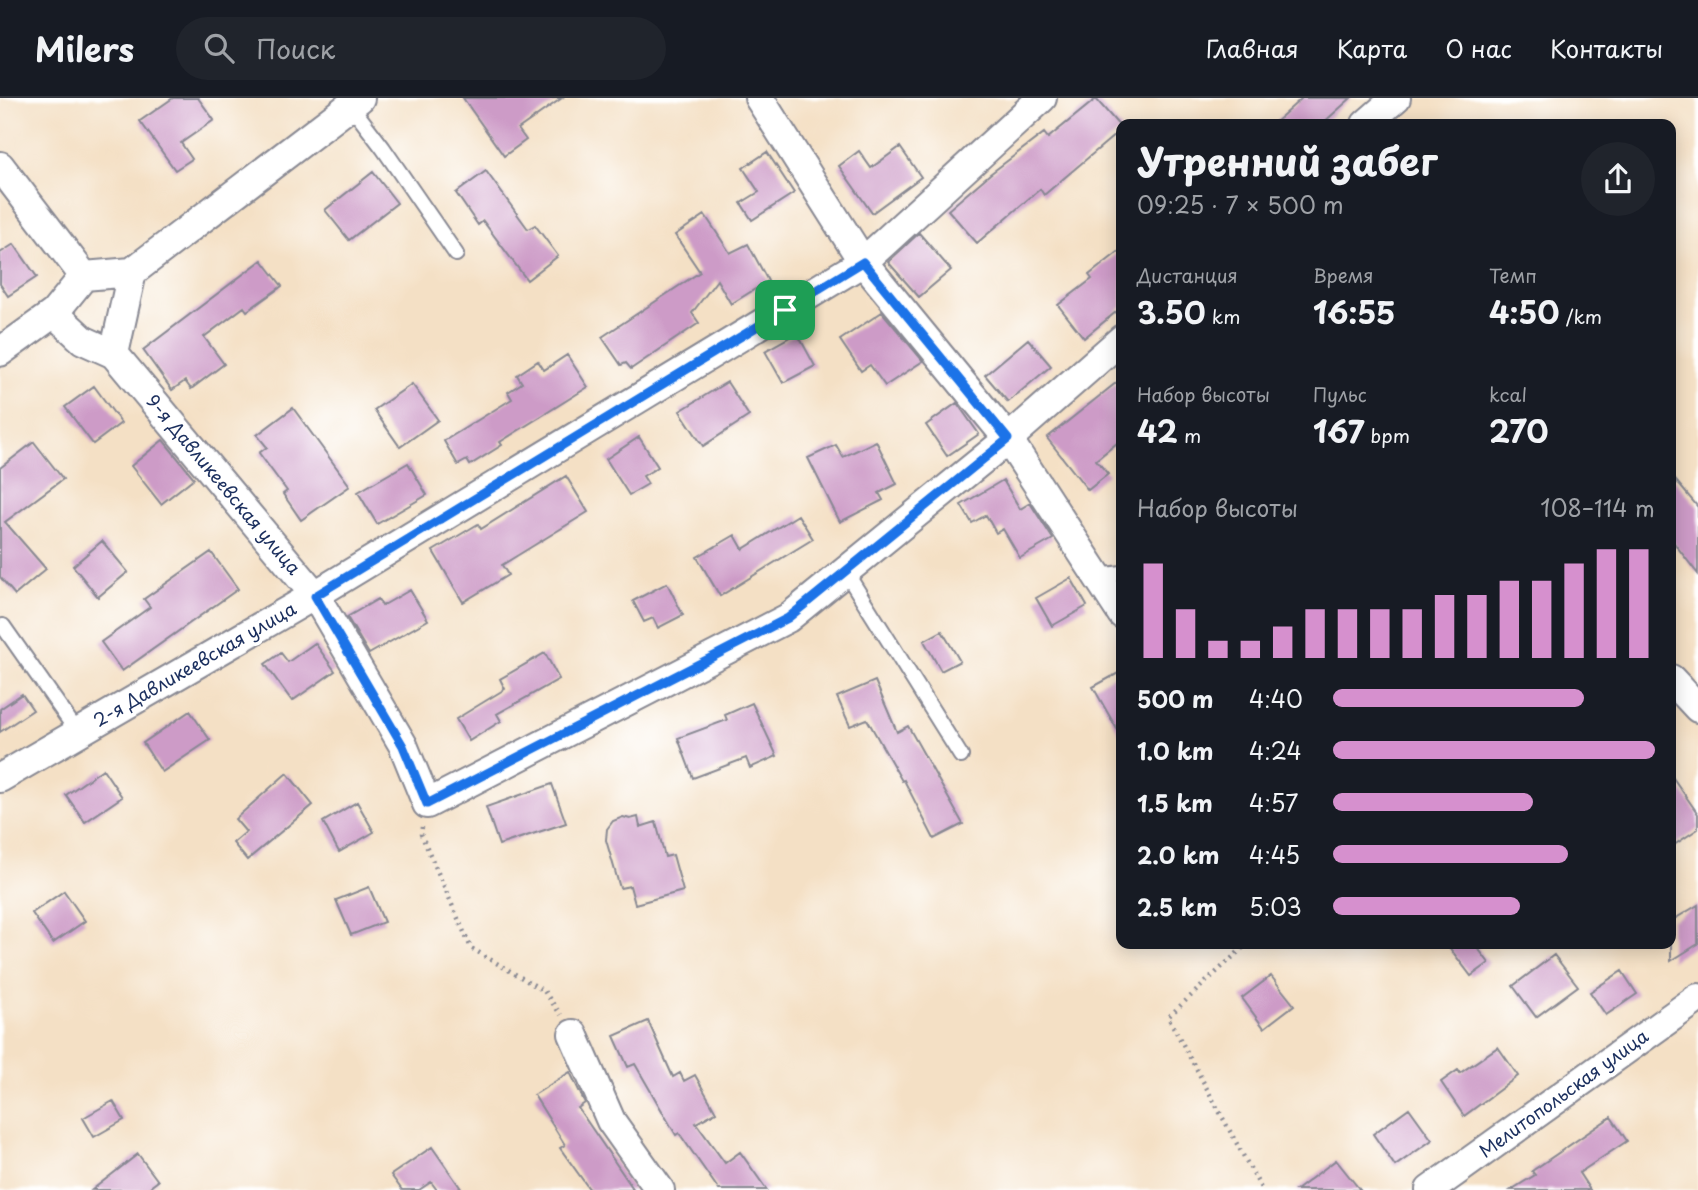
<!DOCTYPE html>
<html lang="ru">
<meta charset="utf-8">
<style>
:root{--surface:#171b24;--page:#20242c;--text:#f1f3f6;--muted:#9ea1a6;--line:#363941;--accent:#d690ce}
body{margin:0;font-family:"Playpen Sans",sans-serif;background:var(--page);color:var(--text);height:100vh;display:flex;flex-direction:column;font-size:26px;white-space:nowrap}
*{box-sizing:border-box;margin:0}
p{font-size:23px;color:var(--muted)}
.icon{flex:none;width:38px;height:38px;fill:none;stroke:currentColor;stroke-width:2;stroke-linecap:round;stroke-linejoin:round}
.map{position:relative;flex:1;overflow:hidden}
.drawer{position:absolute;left:1116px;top:21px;width:560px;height:830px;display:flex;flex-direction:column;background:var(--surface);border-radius:14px;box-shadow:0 4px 18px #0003}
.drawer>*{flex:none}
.pin{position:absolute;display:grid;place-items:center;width:60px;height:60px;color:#fff;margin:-30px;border-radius:14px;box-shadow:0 4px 10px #0006}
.round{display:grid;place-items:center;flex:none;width:74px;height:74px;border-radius:37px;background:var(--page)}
.summary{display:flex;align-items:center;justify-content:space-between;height:119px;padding:0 21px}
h1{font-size:38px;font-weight:700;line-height:52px}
.figures{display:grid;grid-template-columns:repeat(3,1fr);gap:10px;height:119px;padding:7px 21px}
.figures div{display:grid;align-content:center}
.figures b{font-size:30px;font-weight:700}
.figures small{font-size:19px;font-weight:400}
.figures p{font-size:19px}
.chart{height:196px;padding:14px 21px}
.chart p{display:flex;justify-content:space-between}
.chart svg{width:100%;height:126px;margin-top:7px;stroke:var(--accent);stroke-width:6}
ul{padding:0 21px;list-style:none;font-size:23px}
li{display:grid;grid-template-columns:112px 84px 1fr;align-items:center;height:52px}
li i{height:18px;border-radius:9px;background:var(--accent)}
header{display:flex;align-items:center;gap:42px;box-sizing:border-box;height:98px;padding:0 35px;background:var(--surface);border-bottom:2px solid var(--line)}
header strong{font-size:33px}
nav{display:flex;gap:38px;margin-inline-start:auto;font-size:24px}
.search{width:490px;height:63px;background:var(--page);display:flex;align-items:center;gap:18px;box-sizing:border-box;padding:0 24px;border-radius:38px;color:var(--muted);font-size:26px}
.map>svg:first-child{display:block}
.building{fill:#cd9bc7}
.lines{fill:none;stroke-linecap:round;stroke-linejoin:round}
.service-casing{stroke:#888892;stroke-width:18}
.minor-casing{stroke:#888892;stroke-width:32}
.path{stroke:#888892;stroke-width:4.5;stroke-dasharray:2 5;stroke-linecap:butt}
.service{stroke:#fff;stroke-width:14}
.minor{stroke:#fff;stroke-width:28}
.route-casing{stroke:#fff;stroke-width:14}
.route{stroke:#1a73e8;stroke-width:9}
.labels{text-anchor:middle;stroke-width:7;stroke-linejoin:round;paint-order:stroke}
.street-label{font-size:18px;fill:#1b2f5e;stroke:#fff}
</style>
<header>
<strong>Milers</strong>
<div class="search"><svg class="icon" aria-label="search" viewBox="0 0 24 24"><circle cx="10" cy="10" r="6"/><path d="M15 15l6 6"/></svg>Поиск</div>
<nav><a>Главная</a><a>Карта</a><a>О нас</a><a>Контакты</a></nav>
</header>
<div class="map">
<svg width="1698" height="1092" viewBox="0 0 1698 1092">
<rect width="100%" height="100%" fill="#fff"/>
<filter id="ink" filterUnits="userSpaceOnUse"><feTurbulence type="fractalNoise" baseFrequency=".0143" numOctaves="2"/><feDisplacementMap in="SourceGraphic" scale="14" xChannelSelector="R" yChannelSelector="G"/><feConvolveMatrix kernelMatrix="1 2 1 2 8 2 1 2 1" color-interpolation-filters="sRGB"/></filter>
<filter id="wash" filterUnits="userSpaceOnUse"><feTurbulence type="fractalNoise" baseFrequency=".00686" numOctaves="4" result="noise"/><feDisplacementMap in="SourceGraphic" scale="28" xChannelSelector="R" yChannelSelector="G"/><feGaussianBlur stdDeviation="1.57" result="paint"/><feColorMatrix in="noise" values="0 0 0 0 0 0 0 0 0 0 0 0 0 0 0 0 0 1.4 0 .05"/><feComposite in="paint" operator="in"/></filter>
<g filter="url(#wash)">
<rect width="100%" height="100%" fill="#f4e0c5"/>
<g id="blocks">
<!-- building -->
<path class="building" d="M173,0H198L214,22L181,45L192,61L175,72L140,23Z
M463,0H562L518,31L526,42L504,58Z
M1302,0H1351L1322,26H1273Z
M1096,1L1122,31L1044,97L1040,91L977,145L948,112L990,76L1044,35L1048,40Z
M900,49L921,79L872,115L839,68L859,53L871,70Z
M767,54L794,95L752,122L741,105L759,94L743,70Z
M486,73L528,131L535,127L558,158L527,182L483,123L478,127L456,95Z
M373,74L397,105L349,142L325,112Z
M705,117L730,155L748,146L768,183L731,206L717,182L692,215L699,225L631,271L626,265L621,267L602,239L700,174L675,137Z
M919,135L951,172L919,199L888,164Z
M14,146L37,179L8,198L0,186V155Z
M1122,151V209L1084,240L1058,207L1092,181L1089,177Z
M262,162L282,188L247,213L244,209L204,239L224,266L191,291L185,283L172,292L143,252Z
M882,214L923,263L885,288L870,267L861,273L840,242Z
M797,235L815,268L783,285L765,253Z
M1028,241L1051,268L1008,304L985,277Z
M567,257L588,289L500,344L502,347L470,367L467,362L458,367L444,343L512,301L508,294L522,285L517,277L538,263L544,272Z
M1122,280V341L1096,362L1108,376L1088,392L1047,340Z
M727,284L749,318L703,348L680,313Z
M412,286L438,322L400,349L374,312Z
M94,288L121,325L93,346L65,309Z
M957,305L979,336L947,358L926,327Z
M293,310L350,388L301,422L283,396L287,393L259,355L267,349L257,337Z
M639,339L658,369L643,378L648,386L629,397L606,361Z
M163,342L194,380L161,406L131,368Z
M876,343L897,386L879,395L883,402L840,424L808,360L836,347L843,359Z
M34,344L63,381L5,424L46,471L15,497L0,479V370Z
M408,365L427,397L377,426L358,394Z
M1671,377L1698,409V476L1671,441Z
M566,378L588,414L502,467L508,477L463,504L433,453L478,426L481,431Z
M1003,382L1020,411L1030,405L1053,441L1020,460L1003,431L996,435L986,417L972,425L961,407Z
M798,417L813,441L720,498L697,459L735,437L743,451Z
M102,443L128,474L98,499L73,468Z
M211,454L238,491L122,573L101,544L150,509L144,501Z
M1071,480L1087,508L1052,528L1036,500Z
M667,485L683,517L658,530L653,520L644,524L633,503Z
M410,492L428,522L369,556L347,519L378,501L382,508Z
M942,533L960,563L941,573L924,543Z
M315,545L335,573L292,603L265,566L281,555L288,564Z
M545,555L559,581L497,616L501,623L469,643L456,621L505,591L500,581Z
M1122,573V640L1093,589Z
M875,583L897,634L908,628L963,726L934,741L904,682L902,683L867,621L850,628L837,599Z
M22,596L33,612L0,634V611Z
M752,605L777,658L750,670L746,660L693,680L678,640L727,622L725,617Z
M190,613L210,642L162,674L143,645Z
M103,671L122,699L85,724L66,697Z
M287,675L313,707L247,762L233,745L246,734L235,721Z
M1671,677L1698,716V731L1671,749Z
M552,686L566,725L499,747L486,709Z
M357,704L374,734L339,754L323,724Z
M623,719L630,721L638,719L640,729L656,724L665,759L673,757L683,793L635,806L630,788L620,790L606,742L607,731L613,723Z
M369,789L384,824L351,837L336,802Z
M64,793L85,823L53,845L32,815Z
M1698,807V846L1671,863V823Z
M1446,845H1474L1489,865L1471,878Z
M1554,857L1578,888L1536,919L1513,888Z
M1622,873L1637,896L1606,917L1590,894Z
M1271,878L1294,907L1264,930L1242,900Z
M648,923L673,979L680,975L684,983L695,977L716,1014L696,1025L725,1065L740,1054L767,1092H719L679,1035L676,1037L635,966L628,969L614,938Z
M1498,949L1518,978L1464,1018L1441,984L1458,972L1460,975Z
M570,974L585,1005L578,1010L634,1092H590L560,1050L565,1047L534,997Z
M113,1003L124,1022L94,1039L83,1020Z
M1409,1010L1432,1042L1395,1068L1373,1036Z
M1611,1019L1627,1043L1579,1075L1590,1092H1511L1535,1077L1532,1073Z
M432,1049L462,1092H437L431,1084L419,1092H402L391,1077Z
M138,1056L158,1083L146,1092H92Z
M1336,1062L1360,1092H1296Z"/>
</g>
</g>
<g filter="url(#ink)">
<use href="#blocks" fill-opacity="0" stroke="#888892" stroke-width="2"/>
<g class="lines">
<defs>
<path id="service" d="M351,8L383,50L456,156
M845,473L961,658
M1098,478L1122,475
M3,528L78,635"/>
<path id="minor" d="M759,0L863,164L1008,341L1122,516
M1366,26L1396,0
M0,68L84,178
M54,215L83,242L114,256L315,497L403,647L427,706L788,520L1008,341L1122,241
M0,254L54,215L84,178L132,174L360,0
M114,256L132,174
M1671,581L1698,610
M0,680L315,497L863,164L1042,0
M573,936L611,1023L660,1092
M1430,1092L1698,900"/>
</defs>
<!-- service casing -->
<use href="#service" class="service-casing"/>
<!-- minor casing -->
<use href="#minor" class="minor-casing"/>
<!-- path -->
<path class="path" d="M422,729L421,736L471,850L544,893L561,917
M1248,845L1168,919L1262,1092"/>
<!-- service -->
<use href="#service" class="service"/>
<!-- minor -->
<use href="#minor" class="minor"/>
</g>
</g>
<g class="lines" filter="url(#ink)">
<defs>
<path id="route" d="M863,164L1008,341L788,520L427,706L403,648L315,498Z"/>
</defs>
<!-- route casing -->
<use href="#route" class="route-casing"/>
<!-- route -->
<use href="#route" class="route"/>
</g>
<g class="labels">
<!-- street labels -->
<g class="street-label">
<text transform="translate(223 387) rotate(50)" y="6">9-я Давликеевская улица</text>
<text transform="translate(195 567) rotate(-30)" y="6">2-я Давликеевская улица</text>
<text transform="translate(1564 996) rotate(-36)" y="6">Мелитопольская улица</text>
</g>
</g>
</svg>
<div class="pin" style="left:785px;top:212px;background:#1e9e55"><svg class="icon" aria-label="arrive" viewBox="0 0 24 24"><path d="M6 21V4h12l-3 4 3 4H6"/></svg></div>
<section class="drawer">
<div class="summary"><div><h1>Утренний забег</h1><p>09:25 · 7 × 500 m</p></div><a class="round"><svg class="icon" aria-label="share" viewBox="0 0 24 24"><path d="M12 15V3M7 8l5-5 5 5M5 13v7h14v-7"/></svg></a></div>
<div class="figures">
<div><p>Дистанция</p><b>3.50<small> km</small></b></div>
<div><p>Время</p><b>16:55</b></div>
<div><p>Темп</p><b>4:50<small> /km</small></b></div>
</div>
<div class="figures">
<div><p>Набор высоты</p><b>42<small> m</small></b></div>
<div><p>Пульс</p><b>167<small> bpm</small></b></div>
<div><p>kcal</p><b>270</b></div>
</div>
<div class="chart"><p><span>Набор высоты</span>108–114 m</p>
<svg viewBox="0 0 160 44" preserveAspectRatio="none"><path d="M5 44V11M15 44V27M25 44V38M35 44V38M45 44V33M55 44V27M65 44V27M75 44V27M85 44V27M95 44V22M105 44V22M115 44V17M125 44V17M135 44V11M145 44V6M155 44V6"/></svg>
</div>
<ul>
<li><b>500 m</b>4:40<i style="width:78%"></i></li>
<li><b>1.0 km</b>4:24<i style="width:100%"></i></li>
<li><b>1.5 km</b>4:57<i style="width:62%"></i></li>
<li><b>2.0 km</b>4:45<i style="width:73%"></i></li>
<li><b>2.5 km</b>5:03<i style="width:58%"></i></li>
</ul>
</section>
</div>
